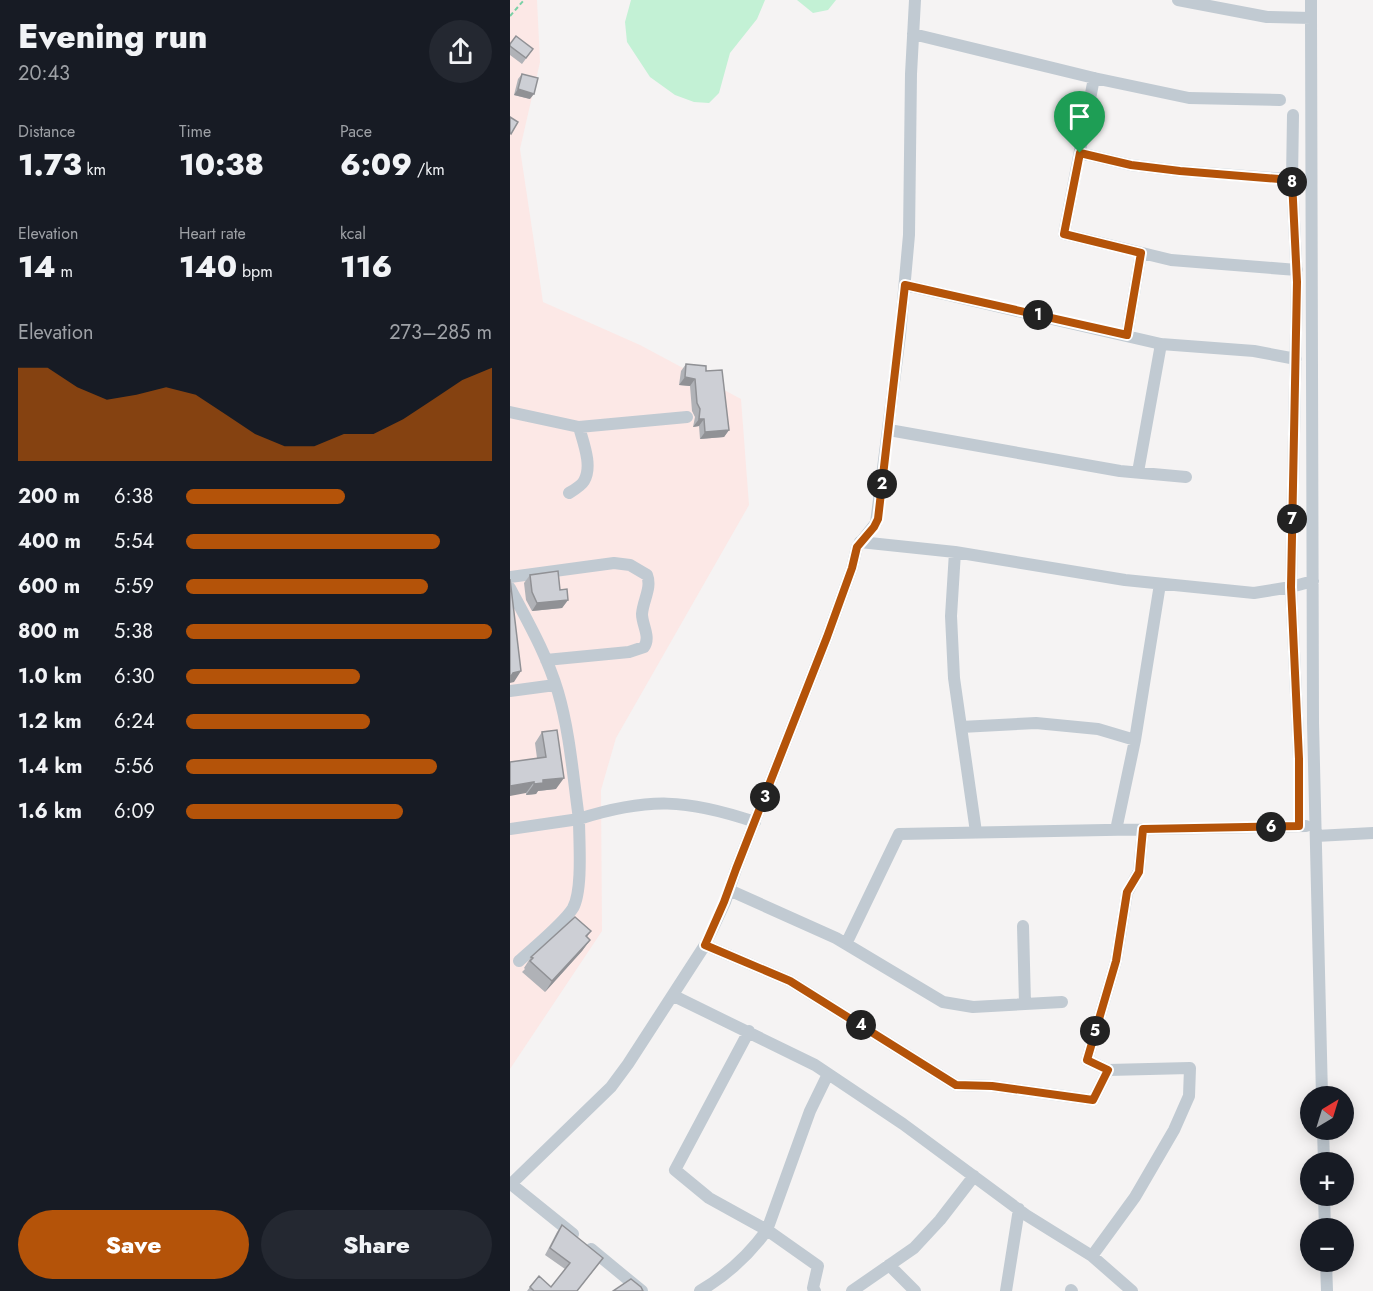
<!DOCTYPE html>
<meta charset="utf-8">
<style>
:root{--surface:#171b24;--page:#242831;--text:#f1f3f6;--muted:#9ea1a6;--accent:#b45309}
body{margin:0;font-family:Jost,sans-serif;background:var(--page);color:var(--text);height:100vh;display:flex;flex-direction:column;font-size:22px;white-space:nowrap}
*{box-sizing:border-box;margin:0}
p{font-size:20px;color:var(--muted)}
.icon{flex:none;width:33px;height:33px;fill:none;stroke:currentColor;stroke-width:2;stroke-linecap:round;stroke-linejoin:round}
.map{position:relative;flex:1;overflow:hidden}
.side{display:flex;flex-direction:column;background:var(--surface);width:510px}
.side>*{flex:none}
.needle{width:39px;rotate:38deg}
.fabs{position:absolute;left:790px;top:1086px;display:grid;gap:12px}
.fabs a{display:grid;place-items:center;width:54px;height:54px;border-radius:50%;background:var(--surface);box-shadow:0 3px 15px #0003;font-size:30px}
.pin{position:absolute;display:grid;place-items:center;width:51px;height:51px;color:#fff;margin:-62px -26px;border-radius:50% 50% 50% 0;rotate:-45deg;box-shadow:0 0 6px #0007}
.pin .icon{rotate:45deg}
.km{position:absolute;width:30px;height:30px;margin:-15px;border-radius:50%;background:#222;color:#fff;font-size:16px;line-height:30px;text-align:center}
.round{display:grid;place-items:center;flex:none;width:63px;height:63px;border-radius:32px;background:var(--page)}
.overview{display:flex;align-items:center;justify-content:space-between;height:102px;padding:0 18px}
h1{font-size:33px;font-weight:800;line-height:45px}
.figures{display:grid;grid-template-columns:repeat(3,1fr);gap:9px;height:102px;padding:6px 18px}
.figures div{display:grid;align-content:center}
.figures b{font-size:30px;font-weight:800}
.figures small{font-size:16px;font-weight:400}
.figures p{font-size:16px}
.chart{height:168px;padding:12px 18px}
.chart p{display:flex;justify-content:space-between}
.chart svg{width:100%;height:108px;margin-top:6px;fill:var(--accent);opacity:.7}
.button{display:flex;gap:12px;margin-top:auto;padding:12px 18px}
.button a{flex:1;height:69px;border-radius:36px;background:var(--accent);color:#fff;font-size:24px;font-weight:800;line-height:69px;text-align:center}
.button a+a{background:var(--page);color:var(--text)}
ul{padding:0 18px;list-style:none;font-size:20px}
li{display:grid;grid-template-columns:96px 72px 1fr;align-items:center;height:45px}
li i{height:15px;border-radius:8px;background:var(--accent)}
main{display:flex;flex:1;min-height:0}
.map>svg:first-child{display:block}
.medical{fill:#fce8e6}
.green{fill:#c3f1d5}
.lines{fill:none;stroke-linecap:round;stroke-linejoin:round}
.path{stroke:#7ad0a6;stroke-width:2;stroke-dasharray:4.5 3;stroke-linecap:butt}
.minor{stroke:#c1cad2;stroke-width:12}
.wall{fill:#b0b2b7}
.shaded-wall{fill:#909195}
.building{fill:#cdcfd5;stroke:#909195;stroke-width:1.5}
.route-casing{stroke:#fff;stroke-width:12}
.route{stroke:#b45309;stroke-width:8}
</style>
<main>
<section class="side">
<div class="overview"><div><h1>Evening run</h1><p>20:43</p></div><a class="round"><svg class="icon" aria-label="share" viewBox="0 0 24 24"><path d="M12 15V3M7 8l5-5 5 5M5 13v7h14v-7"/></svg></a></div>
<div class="figures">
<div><p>Distance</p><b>1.73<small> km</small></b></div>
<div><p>Time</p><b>10:38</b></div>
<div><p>Pace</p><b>6:09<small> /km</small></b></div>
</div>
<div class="figures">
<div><p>Elevation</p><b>14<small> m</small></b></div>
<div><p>Heart rate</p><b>140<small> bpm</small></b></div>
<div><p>kcal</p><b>116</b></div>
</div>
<div class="chart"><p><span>Elevation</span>273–285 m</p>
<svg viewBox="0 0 160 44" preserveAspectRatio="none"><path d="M0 44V6L10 6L20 14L30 19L40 17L50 14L60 17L70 25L80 33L90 38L100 38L110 33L120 33L130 27L140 19L150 11L160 6V44z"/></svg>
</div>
<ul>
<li><b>200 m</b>6:38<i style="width:52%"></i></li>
<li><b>400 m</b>5:54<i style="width:83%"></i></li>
<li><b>600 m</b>5:59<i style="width:79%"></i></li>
<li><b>800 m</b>5:38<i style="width:100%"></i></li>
<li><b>1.0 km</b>6:30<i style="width:57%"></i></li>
<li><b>1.2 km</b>6:24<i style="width:60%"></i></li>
<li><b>1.4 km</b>5:56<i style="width:82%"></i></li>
<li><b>1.6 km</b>6:09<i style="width:71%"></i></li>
</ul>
<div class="button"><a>Save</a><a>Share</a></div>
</section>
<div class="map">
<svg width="863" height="1291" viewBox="0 0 863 1291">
<rect width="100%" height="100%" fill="#f5f3f3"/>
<!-- medical -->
<path class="medical" d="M0,0H27L30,62L10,149L33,302L130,345L231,399L239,505L106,738L91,790L92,931L0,1069Z"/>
<!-- green -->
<path class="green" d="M121,0H255L247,19L220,53L209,93L199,103L184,102L165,95L140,77L117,42L115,22Z
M287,0H326L318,10L303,13Z"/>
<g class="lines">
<!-- path -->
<path class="path" d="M0,16L14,0"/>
<!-- minor -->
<path class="minor" d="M668,0L757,17L801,18L803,723L812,1096
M801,0V18
M403,34L584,78L679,98L770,100
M584,78L554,234L661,260L787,270
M783,115L782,180L787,282L781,587L789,759V826
M570,153L621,165L670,171L789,180
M395,285L651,344L744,351L786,359
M617,335L631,253
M0,412L69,427L177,417
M379,430L610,471L676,477
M628,472L651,344
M59,493C64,490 71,486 74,481C83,466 73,442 69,427
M350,542L445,552L615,580L744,593L781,587L803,581
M445,552L441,616L444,678L466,832
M0,577L104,563L120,565L137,575C142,588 133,600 132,614C132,625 141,637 134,647L119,652L36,660
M0,588C18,622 37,655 48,692C60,733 63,777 69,819L0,829
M0,691L45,685
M451,727L526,723L588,729L625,740
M606,830L625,740L650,584
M806,836L863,833
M219,890L326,938L433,1002L463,1007L552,1002
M513,926L515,1004
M336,944L389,834L796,826
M195,945L280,981L446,1085L482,1086L583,1100L598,1070
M9,961C23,948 54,923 63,908C73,890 69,841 69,819C138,797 177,799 245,822
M164,996L305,1065L393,1124L516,1215L582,1256L622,1291
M239,1031L165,1170L199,1198L257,1230L300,1111L318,1074
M813,1130L814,1162
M1,1184L63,1234
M0,1185L101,1087L118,1064L195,945L215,902L226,869L317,637L342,568L347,547L366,523L390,335L399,235L401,74L405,0
M814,1196L815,1228
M81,1249L132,1291
M582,1256L625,1197L664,1130L679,1096L680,1068L598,1070L577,1060L606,961L617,893L629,871L633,829
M816,1262L817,1291
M379,1265L405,1291
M561,1290L562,1291
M190,1291C217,1275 239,1255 257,1230L308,1266L303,1288L305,1291
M342,1291L404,1248L430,1220L464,1176
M496,1291L509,1209"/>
</g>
<!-- wall -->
<path class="wall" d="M0,44L23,49L12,64L0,55Z
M12,74L20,99L4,95L8,79Z
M176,364L196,371L219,430L214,437L190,439L189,426L183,427L185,417L182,411L180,386L169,385L171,371Z
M20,575L50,590L58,600L52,608L22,611L16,600L14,583Z
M32,732L46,789L28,791L26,794L16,795V793L27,758L25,743Z
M81,931L77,937L80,940L72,951L35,992L12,972L15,969L14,968L21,957Z
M52,1225L88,1265L67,1291H17L20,1287H41L55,1269L35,1255L47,1232Z"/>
<!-- shaded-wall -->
<path class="shaded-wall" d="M8,89L24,94L20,99L4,95Z
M175,377L185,379L180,386L169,385Z
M189,419H194L189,426L183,427Z
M219,430L214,437L190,439L195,432Z
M58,600L52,608L22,611L27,603Z
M11,671L4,682L0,683V678L3,673Z
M54,778L46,789L28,791L26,794L16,795L24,784L33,780Z
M24,782L16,793L0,796V786Z
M80,940L72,951L35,992L42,981Z"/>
<!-- building -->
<path class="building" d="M6,36L23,49L16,58L0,46V44Z
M12,74L28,78L24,94L8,89Z
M0,117L8,122L1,134L0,133Z
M176,364L196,366V371L212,370L219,430L195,432L194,419H189L190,409L187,403L185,379L175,377Z
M48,571L50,590L57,589L58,600L27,603L22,592L20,575Z
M0,579L11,671L3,673L0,678Z
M47,730L54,778L33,780V783L24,784V782L0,786V762L36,757L32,732Z
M65,917L81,931L76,936L80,940L42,981L20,961L23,958L21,957Z
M52,1225L93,1258L67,1291H24L20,1287L29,1276L41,1287L60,1263L40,1248Z
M121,1279L131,1287L133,1291H103Z"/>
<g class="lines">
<defs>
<path id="route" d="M570,153L621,165L670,171L782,180L787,282L781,587L789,759V826L633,829L629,872L617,892L606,961L577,1060L598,1070L583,1100L482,1086L446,1085L280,981L195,945L214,902L226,869L317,637L342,568L347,547L364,527L368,519L395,285L617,335L631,253L554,234Z"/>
</defs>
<!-- route casing -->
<use href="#route" class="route-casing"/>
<!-- route -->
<use href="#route" class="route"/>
</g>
</svg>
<div class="fabs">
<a><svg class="needle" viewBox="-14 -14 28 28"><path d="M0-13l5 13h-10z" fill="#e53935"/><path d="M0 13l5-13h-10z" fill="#9ea1a6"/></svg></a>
<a>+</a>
<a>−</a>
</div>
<div class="pin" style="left:570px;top:153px;background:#1e9e55"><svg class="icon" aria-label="arrive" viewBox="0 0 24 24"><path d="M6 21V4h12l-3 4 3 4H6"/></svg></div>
<b class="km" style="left:528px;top:315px">1</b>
<b class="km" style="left:372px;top:484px">2</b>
<b class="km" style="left:255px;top:797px">3</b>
<b class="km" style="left:351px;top:1025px">4</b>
<b class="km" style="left:585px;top:1031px">5</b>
<b class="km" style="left:761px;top:827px">6</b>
<b class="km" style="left:782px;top:519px">7</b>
<b class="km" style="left:782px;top:182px">8</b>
</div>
</main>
